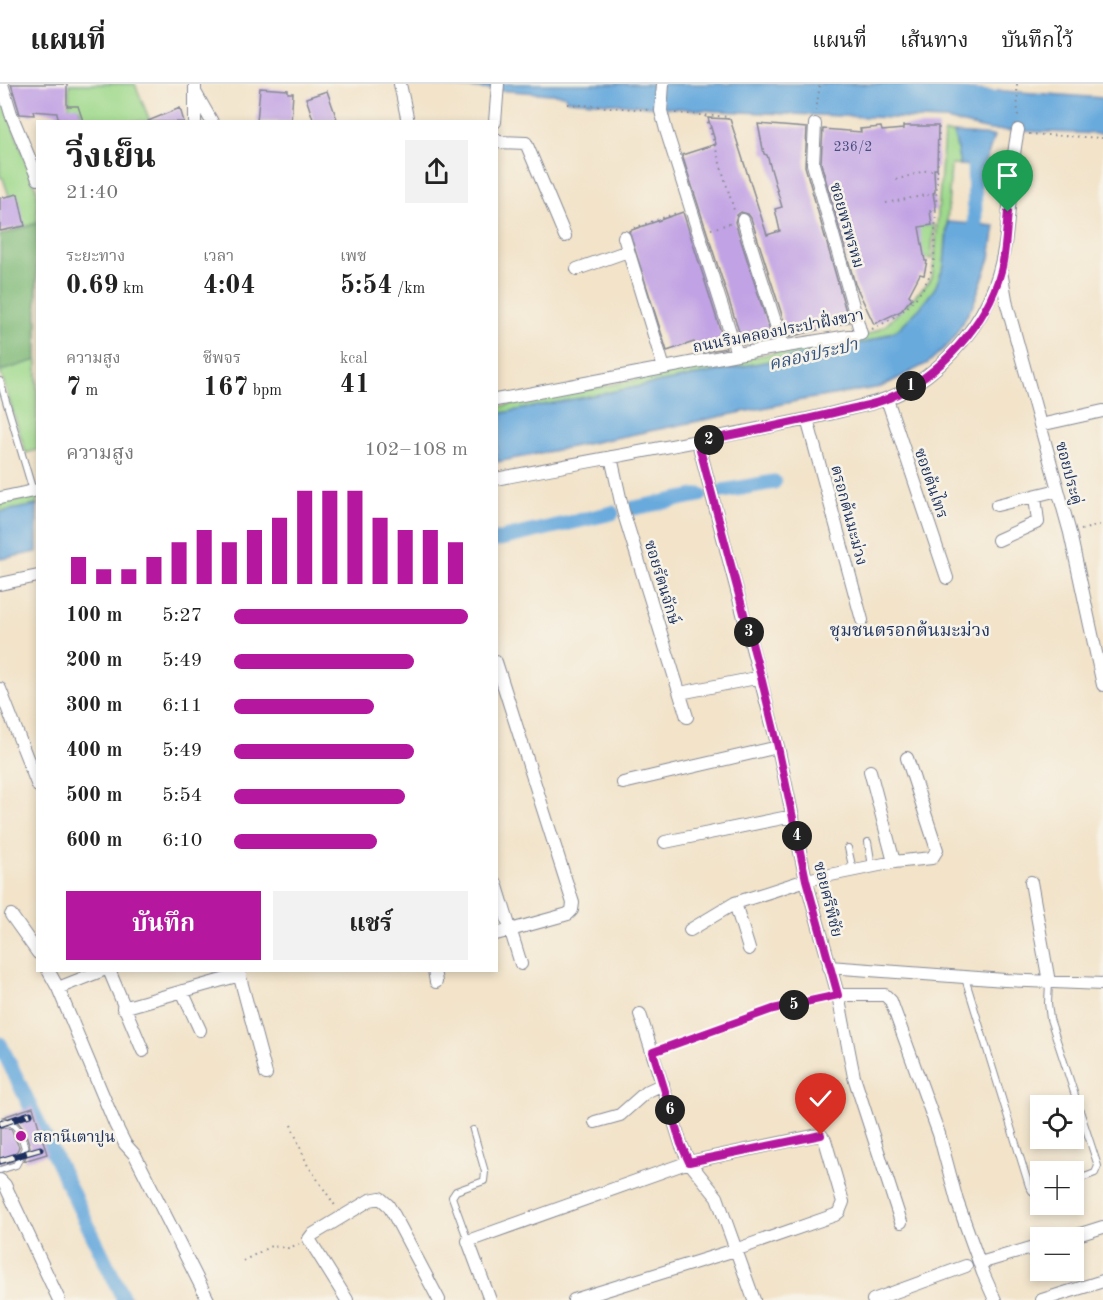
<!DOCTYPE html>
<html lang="th">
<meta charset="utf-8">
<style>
:root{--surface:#fff;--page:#f2f2f2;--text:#222;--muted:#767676;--line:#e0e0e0;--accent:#b5179e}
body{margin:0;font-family:"Old Standard TT","Noto Serif Thai",serif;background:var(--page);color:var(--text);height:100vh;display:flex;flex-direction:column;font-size:22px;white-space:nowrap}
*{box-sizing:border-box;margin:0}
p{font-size:20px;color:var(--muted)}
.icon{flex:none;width:33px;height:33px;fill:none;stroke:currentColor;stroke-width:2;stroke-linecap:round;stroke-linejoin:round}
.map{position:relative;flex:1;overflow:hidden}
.drawer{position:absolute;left:36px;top:36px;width:462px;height:852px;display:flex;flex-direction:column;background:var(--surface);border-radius:0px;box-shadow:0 3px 9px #0003}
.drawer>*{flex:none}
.tools{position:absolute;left:1030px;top:1011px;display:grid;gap:12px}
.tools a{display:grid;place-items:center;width:54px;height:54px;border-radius:0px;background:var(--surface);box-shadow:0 3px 9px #0003;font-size:30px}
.pin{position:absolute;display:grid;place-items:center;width:51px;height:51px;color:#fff;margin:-62px -26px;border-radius:50% 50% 50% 0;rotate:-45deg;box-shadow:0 0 6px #0007}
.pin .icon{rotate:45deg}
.km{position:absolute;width:30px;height:30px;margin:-15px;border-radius:50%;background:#222;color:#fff;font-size:16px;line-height:30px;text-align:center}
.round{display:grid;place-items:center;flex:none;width:63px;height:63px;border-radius:0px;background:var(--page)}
.headline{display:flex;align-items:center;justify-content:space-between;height:102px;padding:0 30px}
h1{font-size:33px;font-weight:700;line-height:45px}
.metrics{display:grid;grid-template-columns:repeat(3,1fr);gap:9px;height:102px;padding:6px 30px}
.metrics div{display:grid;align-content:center}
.metrics b{font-size:26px;font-weight:700}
.metrics small{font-size:16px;font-weight:400}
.metrics p{font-size:16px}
.chart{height:168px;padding:12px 30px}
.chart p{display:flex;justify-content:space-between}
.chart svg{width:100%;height:108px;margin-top:6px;stroke:var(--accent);stroke-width:6}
.button{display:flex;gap:12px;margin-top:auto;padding:12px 30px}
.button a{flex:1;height:69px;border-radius:0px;background:var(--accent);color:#fff;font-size:24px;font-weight:700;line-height:69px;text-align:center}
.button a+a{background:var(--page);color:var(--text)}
ul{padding:0 30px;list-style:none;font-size:20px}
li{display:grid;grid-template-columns:96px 72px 1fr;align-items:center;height:45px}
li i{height:15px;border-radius:8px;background:var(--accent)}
header{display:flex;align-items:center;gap:36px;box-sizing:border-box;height:84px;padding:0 30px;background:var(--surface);border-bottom:2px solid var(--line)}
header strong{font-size:28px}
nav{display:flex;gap:33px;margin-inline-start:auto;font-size:21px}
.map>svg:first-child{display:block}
.green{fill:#9fd98c;stroke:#5d8475;stroke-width:1.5}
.forest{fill:#7fb978;stroke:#4d746b;stroke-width:1.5}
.water{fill:#69aadd;stroke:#426c9e;stroke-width:1.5}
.pier{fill:#f2e3c9}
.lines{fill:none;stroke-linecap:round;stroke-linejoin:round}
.canal{stroke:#69aadd;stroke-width:15}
.building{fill:#c1a2e4}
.service-casing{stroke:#868994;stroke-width:8}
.minor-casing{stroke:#868994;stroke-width:14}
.path{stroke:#868994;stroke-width:2;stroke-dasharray:1.5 4.5;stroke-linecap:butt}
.service{stroke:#fff;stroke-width:6}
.minor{stroke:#fff;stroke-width:12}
.rail-casing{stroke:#1b2f5e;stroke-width:7}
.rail{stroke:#f7f3e8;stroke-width:4.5;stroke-dasharray:14;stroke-linecap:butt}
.route-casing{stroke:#fff;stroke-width:12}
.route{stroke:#b5179e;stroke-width:8}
.poi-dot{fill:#b5179e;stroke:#f7f3e8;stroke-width:2}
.labels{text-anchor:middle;stroke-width:5;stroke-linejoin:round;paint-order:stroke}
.number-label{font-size:14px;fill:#444c80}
.street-label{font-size:16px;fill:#1b2f5e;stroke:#f7f3e8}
.poi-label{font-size:16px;fill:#1b2f5e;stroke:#f7f3e8;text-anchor:start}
.water-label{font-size:18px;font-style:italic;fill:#325484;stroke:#f7f3e8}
.neighbourhood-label{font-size:18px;fill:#1b2f5e;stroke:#f7f3e8}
</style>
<header>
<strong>แผนที่</strong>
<nav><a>แผนที่</a><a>เส้นทาง</a><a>บันทึกไว้</a></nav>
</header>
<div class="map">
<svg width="1103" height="1216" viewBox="0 0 1103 1216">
<rect width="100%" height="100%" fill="#f7f3e8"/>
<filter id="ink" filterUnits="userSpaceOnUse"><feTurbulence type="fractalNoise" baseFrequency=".0167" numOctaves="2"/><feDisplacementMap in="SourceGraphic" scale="12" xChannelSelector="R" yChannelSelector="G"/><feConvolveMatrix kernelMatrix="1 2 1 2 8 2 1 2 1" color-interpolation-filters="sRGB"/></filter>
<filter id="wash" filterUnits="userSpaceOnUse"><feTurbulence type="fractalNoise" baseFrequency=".008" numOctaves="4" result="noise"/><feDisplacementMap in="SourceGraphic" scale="24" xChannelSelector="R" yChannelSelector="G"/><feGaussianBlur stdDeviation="1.35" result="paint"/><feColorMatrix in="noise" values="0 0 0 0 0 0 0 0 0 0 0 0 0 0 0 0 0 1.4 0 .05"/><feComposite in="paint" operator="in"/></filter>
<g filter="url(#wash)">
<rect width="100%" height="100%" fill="#f2e3c9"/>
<!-- green -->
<path class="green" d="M69,0H135L150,37H83L80,25L69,23Z
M0,8L37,107V139L20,145L3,94L0,93Z
M944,49H954L960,81H951L944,182L935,204L920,224L897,246L868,258L497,330V323L870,250L885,242L928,199L932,193L935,170Z
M934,141L931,175L898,171L908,143Z
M37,276V366L26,369L0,287Z
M37,412V421L0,428V419Z"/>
<!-- forest -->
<path class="forest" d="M37,139V276L0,287V151Z"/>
<!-- water -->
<path class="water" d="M415,0H907L1103,14V50L990,46L946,36L716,27L567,16L564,11Z
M954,49L994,52L984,83L960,81Z
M948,138L995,142L990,174L973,221L951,258L928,279L881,303L802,316L497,378V330L868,258L897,246L920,224L935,204L944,182Z
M37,421V468L0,475V428Z"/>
<!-- pier -->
<path class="pier" d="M908,0H946L997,4V7Z"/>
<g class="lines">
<!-- canal -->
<path class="canal" d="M971,161L975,140L974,62
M723,407L774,398
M634,424L700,411
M496,456L612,429
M0,960L124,1216"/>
</g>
<g id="blocks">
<!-- building -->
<path class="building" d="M11,0H67V22H78L83,37H59L57,29L33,27L34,31L20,30Z
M260,4L288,6V9H293L291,38H257Z
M327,7L338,38H314L306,14Z
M180,24L184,38H148V37Z
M708,34L730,35L767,151L780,147L775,125L782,123L767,71L764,70L758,40L807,44L805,82L849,238L789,253L751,134L748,130L741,128L737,131L735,138L772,254L743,260L682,71L716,60Z
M903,42H938L937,85H934L935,108L933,109L936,126L930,127L932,141L919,143L925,177H927L924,191L920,190L909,211L912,214L901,227L874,240L855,200L821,79L823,45L861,48L860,45L881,43L882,47L903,45Z
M18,110L25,142L0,147V114Z
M683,128L726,264L698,269L694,258L667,267L629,147Z
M33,1023L47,1070L24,1077L30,1063L25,1047L17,1037L3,1033Z
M0,1043L11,1045L19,1063L12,1077L0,1080Z"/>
</g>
</g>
<g filter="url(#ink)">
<use href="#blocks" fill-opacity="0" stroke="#868994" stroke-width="1.5"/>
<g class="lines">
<defs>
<path id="service" d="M0,297L33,407
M868,758L872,782
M848,764L853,786
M965,894L1029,1102L1032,1107L1037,1110L1041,1108
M1049,898L1048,919L1050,935L1098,1082L1095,1089L1074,1097
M0,1038C17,1035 21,1051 25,1064L16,1081L0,1086
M468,1157L452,1113L456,1107L484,1097L485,1088L473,1046"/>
<path id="minor" d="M2,0L11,30L38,95
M195,0V38
M400,0L408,38
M663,0L661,27L666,46L737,270
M195,8L212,38
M495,38L498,0
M496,55L498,58L526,59L565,152
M743,136L783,263
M624,153L664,284
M577,185L628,167
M1001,187L1007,221L1070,449L1103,601
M887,315L947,494
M496,316L737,270L861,250L813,80L815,40
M807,335L862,536
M1040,341L1103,327
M698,358L778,663L806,796L838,911L854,993L901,1138
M611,373L623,427L687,633
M496,395C589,377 681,361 773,342C800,337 826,331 853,324C869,320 885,317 900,309C939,288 971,254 989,215C1014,162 1006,101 1018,46
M0,414L38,406
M997,421L1058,406
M998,456L1038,438L1035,412
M0,500L38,492
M496,578L573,819L572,826L568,830L496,850
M0,605L38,702
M680,609L761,593
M870,687L894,778
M623,699L778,663
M665,758L793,732
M1031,798L1049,898
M496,799L521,880
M735,819L749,865
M11,831L38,869
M690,846L735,819L806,796L894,778L932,774L937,766L907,674
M829,883L1005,896L1103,900
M48,886L58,904L115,1040L125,1060L135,1071L208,1216
M109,886L143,967
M238,886L266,990
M434,886L436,898
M58,904L101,887
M182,907L200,946
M838,911H885L891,917L939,1050L957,1117L983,1189L995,1216
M123,924L240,891
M640,930L681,1060L689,1078L717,1113L754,1216
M595,1038L620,1031L646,1008L663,1000
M0,1096L5,1101L59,1216
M1068,1154L1103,1143
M980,1179L1041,1161
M347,1216L309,1155L312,1151L370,1116L380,1114L388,1121L394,1131L439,1216
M490,1216L468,1157L689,1078L813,1052L821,1051L825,1056L843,1118L839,1128L835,1131L735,1166L574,1216
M873,1216L966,1182
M1042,1216L1103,1197"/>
</defs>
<!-- service casing -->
<use href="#service" class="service-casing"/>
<!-- minor casing -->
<use href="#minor" class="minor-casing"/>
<!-- path -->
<path class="path" d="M1017,0L1018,34
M568,20L649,26
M816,27L820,0
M676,29L730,33
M706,32L734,126
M1029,50L1103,54
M896,96L924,87L938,86
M886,119L937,109
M634,144L679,128
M711,145L732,139
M872,245C903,231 925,212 934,178L939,41
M1081,446L1103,440
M664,964L773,925L825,914
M291,1041L307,1080L336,1123
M243,1177L271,1162L288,1164L299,1160"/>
<!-- service -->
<use href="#service" class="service"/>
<!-- minor -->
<use href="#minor" class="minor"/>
<defs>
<path id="rail" d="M0,1040L30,1030
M0,1077L40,1065"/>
</defs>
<!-- rail casing -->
<use href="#rail" class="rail-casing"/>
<!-- rail -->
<use href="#rail" class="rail"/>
</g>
</g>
<g class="lines" filter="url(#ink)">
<defs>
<path id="route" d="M821,1051L689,1078L681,1060L653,968L773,925L838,911L806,796L778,663L761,593L698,358C745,348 793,339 841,327C856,323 874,321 889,314C939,292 987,240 1001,187C1006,168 1006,147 1008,128"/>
</defs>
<!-- route casing -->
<use href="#route" class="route-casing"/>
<!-- route -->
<use href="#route" class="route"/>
</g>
<!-- markers -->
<circle class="poi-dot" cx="21" cy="1052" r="6"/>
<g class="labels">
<!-- number labels -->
<g class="number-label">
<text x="853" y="67">236/2</text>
</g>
<!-- street labels -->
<g class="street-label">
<text transform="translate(848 141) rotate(74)" y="6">ซอยพรพรหม</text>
<text transform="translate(778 246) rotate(-11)" y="6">ถนนริมคลองประปาฝั่งขวา</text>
<text transform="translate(1070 389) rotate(75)" y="6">ซอยประดู่</text>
<text transform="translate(932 399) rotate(71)" y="6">ซอยต้นไทร</text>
<text transform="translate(850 431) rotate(75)" y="6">ตรอกต้นมะม่วง</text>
<text transform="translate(663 498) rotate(73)" y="6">ซอยรัตนจักษ์</text>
<text transform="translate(829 815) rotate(76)" y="6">ซอยศรีพิชัย</text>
</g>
<!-- poi labels -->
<g class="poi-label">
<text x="33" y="1058">สถานีเตาปูน</text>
</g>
<!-- water labels -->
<g class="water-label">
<text transform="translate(813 270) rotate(-13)" y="6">คลองประปา</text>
</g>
<!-- neighbourhood labels -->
<g class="neighbourhood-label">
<text x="910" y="552">ชุมชนตรอกต้นมะม่วง</text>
</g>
</g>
</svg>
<div class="tools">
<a><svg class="icon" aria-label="locate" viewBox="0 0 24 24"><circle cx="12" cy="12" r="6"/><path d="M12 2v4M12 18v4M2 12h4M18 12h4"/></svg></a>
<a>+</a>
<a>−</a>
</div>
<div class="pin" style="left:1008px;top:128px;background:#1e9e55"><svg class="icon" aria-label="arrive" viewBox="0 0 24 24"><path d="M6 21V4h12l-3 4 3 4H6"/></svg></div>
<div class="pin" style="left:821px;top:1051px;background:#d93025"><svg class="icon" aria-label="check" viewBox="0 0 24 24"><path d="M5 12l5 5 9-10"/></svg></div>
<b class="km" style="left:911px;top:302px">1</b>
<b class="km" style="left:709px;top:356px">2</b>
<b class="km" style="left:749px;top:548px">3</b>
<b class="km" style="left:797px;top:752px">4</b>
<b class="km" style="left:794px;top:921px">5</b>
<b class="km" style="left:670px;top:1026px">6</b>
<section class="drawer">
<div class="headline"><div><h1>วิ่งเย็น</h1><p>21:40</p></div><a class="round"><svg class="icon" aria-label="share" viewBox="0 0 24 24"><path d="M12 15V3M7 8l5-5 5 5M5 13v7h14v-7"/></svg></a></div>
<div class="metrics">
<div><p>ระยะทาง</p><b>0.69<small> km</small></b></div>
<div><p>เวลา</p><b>4:04</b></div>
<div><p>เพซ</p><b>5:54<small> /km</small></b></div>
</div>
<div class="metrics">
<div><p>ความสูง</p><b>7<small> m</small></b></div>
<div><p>ชีพจร</p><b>167<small> bpm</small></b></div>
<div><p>kcal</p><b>41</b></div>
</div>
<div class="chart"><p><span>ความสูง</span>102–108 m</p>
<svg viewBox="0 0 160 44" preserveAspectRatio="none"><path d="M5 44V33M15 44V38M25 44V38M35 44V33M45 44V27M55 44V22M65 44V27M75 44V22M85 44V17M95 44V6M105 44V6M115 44V6M125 44V17M135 44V22M145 44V22M155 44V27"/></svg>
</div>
<ul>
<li><b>100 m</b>5:27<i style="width:100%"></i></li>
<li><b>200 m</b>5:49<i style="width:77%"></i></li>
<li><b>300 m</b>6:11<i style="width:60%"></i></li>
<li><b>400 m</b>5:49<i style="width:77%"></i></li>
<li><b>500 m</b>5:54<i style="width:73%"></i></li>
<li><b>600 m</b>6:10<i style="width:61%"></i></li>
</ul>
<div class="button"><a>บันทึก</a><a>แชร์</a></div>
</section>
</div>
